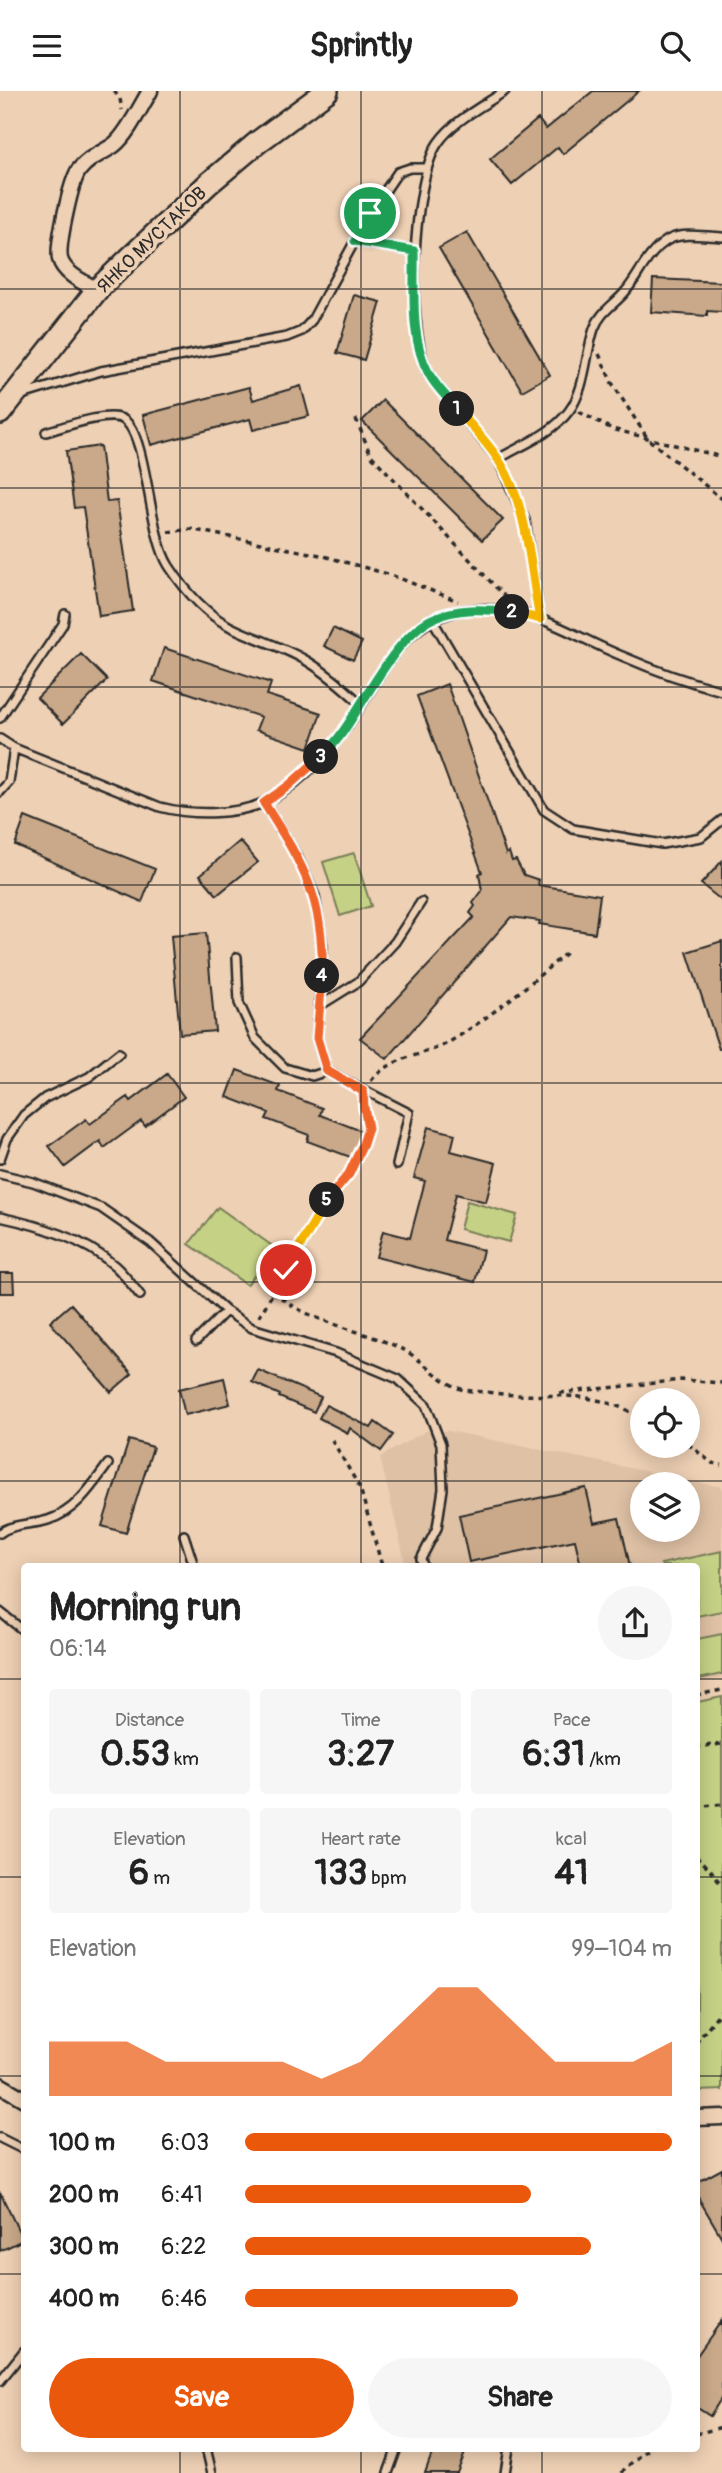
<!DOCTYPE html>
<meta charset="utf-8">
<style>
:root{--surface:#fff;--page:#f6f6f6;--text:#222;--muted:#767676;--accent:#ea580c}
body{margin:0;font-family:Pangolin,sans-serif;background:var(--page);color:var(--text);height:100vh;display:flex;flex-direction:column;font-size:26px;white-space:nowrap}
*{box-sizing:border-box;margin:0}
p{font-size:23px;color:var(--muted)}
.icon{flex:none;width:38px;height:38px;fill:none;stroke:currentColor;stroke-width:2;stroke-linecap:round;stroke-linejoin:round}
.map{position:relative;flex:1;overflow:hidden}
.side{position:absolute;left:21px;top:1472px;width:679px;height:889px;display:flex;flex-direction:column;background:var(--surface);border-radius:7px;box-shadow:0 4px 18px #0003}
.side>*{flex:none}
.controls{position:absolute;left:630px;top:1297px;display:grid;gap:14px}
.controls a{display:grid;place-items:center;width:70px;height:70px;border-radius:50%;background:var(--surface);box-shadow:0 4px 18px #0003;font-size:35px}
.pin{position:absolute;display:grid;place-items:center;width:60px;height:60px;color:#fff;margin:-30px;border:4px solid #fff;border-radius:50%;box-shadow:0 2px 7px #0007}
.km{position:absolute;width:35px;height:35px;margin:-18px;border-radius:50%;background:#222;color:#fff;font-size:19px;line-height:35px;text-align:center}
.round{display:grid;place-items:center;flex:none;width:74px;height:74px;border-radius:37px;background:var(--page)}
.head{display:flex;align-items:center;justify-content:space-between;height:119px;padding:0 28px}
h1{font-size:38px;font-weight:700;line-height:52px}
.figures{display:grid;grid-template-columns:repeat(3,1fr);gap:10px;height:119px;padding:7px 28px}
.figures div{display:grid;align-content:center;border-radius:7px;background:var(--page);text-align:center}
.figures b{font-size:35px;font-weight:700}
.figures small{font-size:19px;font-weight:400}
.figures p{font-size:19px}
.chart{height:196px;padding:14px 28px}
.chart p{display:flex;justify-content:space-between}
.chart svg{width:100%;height:126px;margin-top:7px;fill:var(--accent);opacity:.7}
.button{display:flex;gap:14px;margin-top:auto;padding:14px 28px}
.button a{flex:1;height:80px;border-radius:42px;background:var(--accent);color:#fff;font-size:28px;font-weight:700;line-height:80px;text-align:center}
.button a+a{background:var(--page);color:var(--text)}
ul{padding:0 28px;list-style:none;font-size:23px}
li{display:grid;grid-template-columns:112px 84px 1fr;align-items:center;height:52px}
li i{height:18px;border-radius:9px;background:var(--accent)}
header{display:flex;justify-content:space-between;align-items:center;height:91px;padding:0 28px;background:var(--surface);font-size:32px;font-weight:700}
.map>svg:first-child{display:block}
.built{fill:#dfc1a5;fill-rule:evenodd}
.green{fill:#c5d185;stroke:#787e58;stroke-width:2}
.building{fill:#c9a989;stroke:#2b2b2b;stroke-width:2}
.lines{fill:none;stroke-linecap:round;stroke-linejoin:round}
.lane-casing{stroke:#2b2b2b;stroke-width:12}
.street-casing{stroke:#2b2b2b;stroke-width:19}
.secondary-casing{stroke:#2b2b2b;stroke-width:26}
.path{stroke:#2b2b2b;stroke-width:3.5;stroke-dasharray:5 5;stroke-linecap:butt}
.lane{stroke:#eed0b4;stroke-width:7}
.street{stroke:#eed0b4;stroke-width:14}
.secondary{stroke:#eed0b4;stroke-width:21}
.split-1-casing{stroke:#fff;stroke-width:14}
.split-2-casing{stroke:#fff;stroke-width:14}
.split-3-casing{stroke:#fff;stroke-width:14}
.split-4-casing{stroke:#fff;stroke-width:14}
.split-5-casing{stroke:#fff;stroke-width:14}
.split-6-casing{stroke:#fff;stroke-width:14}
.split-1{stroke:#22a559;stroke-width:9}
.split-2{stroke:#f5b400;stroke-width:9}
.split-3{stroke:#22a559;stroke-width:9}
.split-4{stroke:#f0652b;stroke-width:9}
.split-5{stroke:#f0652b;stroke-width:9}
.split-6{stroke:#f5b400;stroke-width:9}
.grid{fill:none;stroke:#2b2b2b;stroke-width:2;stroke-opacity:0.55}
.labels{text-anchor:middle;stroke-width:7;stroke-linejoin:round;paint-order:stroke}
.street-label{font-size:19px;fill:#2b2b2b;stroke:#eed0b4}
</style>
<header><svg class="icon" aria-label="menu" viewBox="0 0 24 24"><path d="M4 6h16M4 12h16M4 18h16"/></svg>Sprintly<svg class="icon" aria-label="search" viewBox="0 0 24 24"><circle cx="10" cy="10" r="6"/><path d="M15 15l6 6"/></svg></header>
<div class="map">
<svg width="722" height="2382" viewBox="0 0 722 2382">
<rect width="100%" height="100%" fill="#eed0b4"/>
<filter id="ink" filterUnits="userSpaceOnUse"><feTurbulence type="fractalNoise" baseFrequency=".0143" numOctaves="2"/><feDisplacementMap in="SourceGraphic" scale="14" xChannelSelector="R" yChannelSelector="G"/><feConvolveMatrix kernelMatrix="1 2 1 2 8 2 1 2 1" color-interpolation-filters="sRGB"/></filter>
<g filter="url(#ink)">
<!-- built -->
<path class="built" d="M426,1340H449L722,1396V1588L697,1592L696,1475H406L380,1366ZM642,1393H688V1438H642Z"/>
<!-- green -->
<path class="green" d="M354,762L371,815L340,825L323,771Z
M467,1110L517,1124L509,1151L460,1138Z
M218,1116L275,1157L247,1194L189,1153Z
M722,1460V1520L697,1525L696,1475H662L661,1473Z
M722,1543V1583L699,1588L697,1573V1548Z
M722,1606V1999L697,2000V1611Z"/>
<!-- building -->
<path class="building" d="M593,0H639L563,63L558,56L512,94L490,68L538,28L546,38Z
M467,141L550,284L522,300L439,157Z
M653,188L722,191V221L707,220V225L651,221Z
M354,204L381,211L364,269L337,262Z
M301,295L309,325L253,339L250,328L151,354L143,324L249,296L253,309Z
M383,309L503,429L482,449L362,330Z
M100,355L107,411L117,410L133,520L99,525L83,416L74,417L66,360Z
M333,537L362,551L353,569L324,555Z
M164,557L271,592L267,604L321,622L309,657L256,639L261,626L153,590Z
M81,563L107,589L63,633L37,607Z
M447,593L506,763L509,761L512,770L516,769L524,784L539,789L538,794L600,804L595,842L539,833L540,830L511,826L387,968L360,947L474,826L470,822L475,815L473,812L482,800L479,783L482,781L417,605Z
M25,726L155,778L142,811L15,754Z
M240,750L258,771L217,804L200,784Z
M722,770V810L701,793Z
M206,842L215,940L180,943L171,845Z
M722,850V958H719L687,861Z
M237,979L280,995L278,1000L322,1017L320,1024L364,1041L353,1067L307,1050L309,1044L266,1028L269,1022L227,1006Z
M167,983L184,1006L145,1035L141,1030L104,1057L100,1050L65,1076L49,1055L86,1028L90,1033L128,1006L131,1010Z
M428,1036L455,1043L451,1060L496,1072L486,1111L456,1103L444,1149L483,1159L475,1191L376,1166L383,1140L410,1147L425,1090L414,1087Z
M0,1182H13L14,1202H0Z
M71,1213L132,1283L111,1301L50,1231Z
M258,1279L321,1306L314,1321L279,1306L280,1304L252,1291Z
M224,1287L230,1313L185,1324L179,1298Z
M326,1314L371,1337L375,1331L393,1344L381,1360L350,1337L348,1342L319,1327Z
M129,1349L153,1356L126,1442L102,1435Z
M586,1397L594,1432L619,1427L630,1475H581L575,1449L469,1471L459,1424Z
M722,2078V2147L696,2103V2092Z
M0,2101L23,2149L0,2160Z
M722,2229V2306L710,2325L696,2316V2266Z
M434,2357H467L457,2382H425Z"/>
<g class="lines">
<defs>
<path id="lane" d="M355,150L414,160
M22,304L101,280L287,246L302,240L312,229L370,122L398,81L410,77H426
M46,341C63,336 110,319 124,329C148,345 148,443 169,475C184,498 205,522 229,535C254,548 282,555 307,570C327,582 344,597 361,613
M498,368C482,349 466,329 450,310C444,302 436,294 430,285C405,245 412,90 438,52C454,29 483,15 505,0
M432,528L544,719L573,738L662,753L701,746L722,729
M540,528L525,429L498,368C522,354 552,343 569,320C586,297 585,265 594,238C600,221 614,214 625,201C632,193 637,184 643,175C668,137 682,144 722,146
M0,627L63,533L65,523
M0,648L14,657L160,716C190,724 235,725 265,711C293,698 321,670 340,645C382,592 397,522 477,518C535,515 572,545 622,565C654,579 688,591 722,600
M0,701L9,691L14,657
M264,712L298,767L315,805L323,856L317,947L327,980L409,1022L397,1074
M237,866L239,912L255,947L285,977L312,985L327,980
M321,914L358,891L395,851L421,811
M0,1068L7,1048L24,1024L45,1007L89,986L119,962
M0,1083L33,1091L101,1117L150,1151L226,1220L252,1237L336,1262L398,1288L426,1314L441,1353L443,1398L437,1437L421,1468L423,1475
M0,1126C41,1135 83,1147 115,1175C124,1183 132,1194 140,1204
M196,1250L226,1220
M0,1442C13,1432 32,1434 48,1429C75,1421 92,1395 108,1373
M184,1444L194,1475
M0,1521L24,1540
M0,2047L24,2059
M0,2290L24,2260
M206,2357L212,2382
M388,2382L397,2357
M505,2382L509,2357"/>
<path id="street" d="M97,199C85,192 64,183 60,168C57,154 71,90 79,79C89,66 101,63 114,54C127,44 141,15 150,0
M0,1994L24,2008
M696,2027L722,2026"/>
<path id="secondary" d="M0,322L97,199L131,166L208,93L258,51L327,0"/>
</defs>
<!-- lane casing -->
<use href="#lane" class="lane-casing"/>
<!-- street casing -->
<use href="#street" class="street-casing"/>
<!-- secondary casing -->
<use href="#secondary" class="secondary-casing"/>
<!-- path -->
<path class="path" d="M114,0L120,8L122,19
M599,263L612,292L648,348L722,408
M579,321L612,338L722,366
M356,328L371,364L506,507
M168,441L190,438L320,464L391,484L458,510
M371,990C392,964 425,966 451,950C493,924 530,893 567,861
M273,1201C282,1207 291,1214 300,1219C333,1236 370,1242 404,1259C424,1270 439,1290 461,1298C470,1301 483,1300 493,1302C550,1309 587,1295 642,1327
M259,1226L327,1108L350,1083L368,1037L364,1013
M560,1302L682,1289L722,1292
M332,1349L360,1397L382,1475
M688,1353L712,1372L722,1374
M696,1604L722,1599
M696,1656L722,1653
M696,1716L722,1713
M696,1765L710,1778L722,1795
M696,1952L722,1918
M696,2343L722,2336
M622,2382L625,2377L650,2357"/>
<!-- lane -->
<use href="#lane" class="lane"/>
<!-- street -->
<use href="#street" class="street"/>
<!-- secondary -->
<use href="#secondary" class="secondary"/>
</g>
</g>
<g class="lines" filter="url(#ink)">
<defs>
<path id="split-1" d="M370,122L355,150L414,160C415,200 409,247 429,283C436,296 448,307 457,318"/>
<path id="split-2" d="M457,318C470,334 486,350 498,368C529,416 529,473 540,528L512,521"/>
<path id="split-3" d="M321,666C328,659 336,651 342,642C365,610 397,544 432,528C457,516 485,518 512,521"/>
<path id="split-4" d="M321,666L287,696L264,712C303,774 325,808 322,885"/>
<path id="split-5" d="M322,885L317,947L327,980L363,1000L364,1016L368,1037L363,1053L349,1083L327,1109"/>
<path id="split-6" d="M286,1179L327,1109"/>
</defs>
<!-- split-1 casing -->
<use href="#split-1" class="split-1-casing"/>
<!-- split-2 casing -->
<use href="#split-2" class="split-2-casing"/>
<!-- split-3 casing -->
<use href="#split-3" class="split-3-casing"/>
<!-- split-4 casing -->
<use href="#split-4" class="split-4-casing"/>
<!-- split-5 casing -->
<use href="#split-5" class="split-5-casing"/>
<!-- split-6 casing -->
<use href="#split-6" class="split-6-casing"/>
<!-- split-1 -->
<use href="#split-1" class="split-1"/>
<!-- split-2 -->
<use href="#split-2" class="split-2"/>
<!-- split-3 -->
<use href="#split-3" class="split-3"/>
<!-- split-4 -->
<use href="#split-4" class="split-4"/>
<!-- split-5 -->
<use href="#split-5" class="split-5"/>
<!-- split-6 -->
<use href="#split-6" class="split-6"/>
</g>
<!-- grid -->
<path class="grid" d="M180,0V1475M361,0V1475M542,0V1475M0,198H722M0,397H722M0,596H722M0,794H722M0,992H722M0,1191H722M0,1390H722M0,1588H24M696,1588H722M0,1786H24M696,1786H722M0,1985H24M696,1985H722M0,2183H24M696,2183H722M180,2357V2382M361,2357V2382M542,2357V2382"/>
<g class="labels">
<!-- street labels -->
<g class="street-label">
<text transform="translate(151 148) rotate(-44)" y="7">ЯНКО МУСТАКОВ</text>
</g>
</g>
</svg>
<div class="controls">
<a><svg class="icon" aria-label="locate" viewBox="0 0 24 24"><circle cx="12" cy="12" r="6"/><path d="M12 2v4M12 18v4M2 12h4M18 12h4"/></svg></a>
<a><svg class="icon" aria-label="layers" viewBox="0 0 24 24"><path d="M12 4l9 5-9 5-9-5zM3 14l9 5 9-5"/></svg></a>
</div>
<div class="pin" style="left:370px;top:122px;background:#1e9e55"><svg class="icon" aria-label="arrive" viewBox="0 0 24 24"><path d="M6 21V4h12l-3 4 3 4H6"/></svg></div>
<div class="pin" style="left:286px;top:1179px;background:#d93025"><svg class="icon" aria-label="check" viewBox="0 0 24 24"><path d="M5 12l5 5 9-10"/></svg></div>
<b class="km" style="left:457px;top:318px">1</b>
<b class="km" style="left:512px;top:521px">2</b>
<b class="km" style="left:321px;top:666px">3</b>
<b class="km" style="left:322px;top:885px">4</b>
<b class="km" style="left:327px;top:1109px">5</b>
<section class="side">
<div class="head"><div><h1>Morning run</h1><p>06:14</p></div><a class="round"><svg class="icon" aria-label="share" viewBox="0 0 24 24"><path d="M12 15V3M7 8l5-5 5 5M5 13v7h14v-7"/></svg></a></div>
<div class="figures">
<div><p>Distance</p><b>0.53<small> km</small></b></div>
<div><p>Time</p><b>3:27</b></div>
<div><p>Pace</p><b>6:31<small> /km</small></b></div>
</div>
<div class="figures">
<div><p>Elevation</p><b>6<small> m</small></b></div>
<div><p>Heart rate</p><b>133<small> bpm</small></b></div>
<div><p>kcal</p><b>41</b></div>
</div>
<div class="chart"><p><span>Elevation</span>99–104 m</p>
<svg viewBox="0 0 160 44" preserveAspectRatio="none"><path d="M0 44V25L10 25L20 25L30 32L40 32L50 32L60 32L70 38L80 32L90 19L100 6L110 6L120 19L130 32L140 32L150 32L160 25V44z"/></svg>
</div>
<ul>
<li><b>100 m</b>6:03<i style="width:100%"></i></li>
<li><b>200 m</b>6:41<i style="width:67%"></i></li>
<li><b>300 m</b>6:22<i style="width:81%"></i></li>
<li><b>400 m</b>6:46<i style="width:64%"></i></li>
</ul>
<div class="button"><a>Save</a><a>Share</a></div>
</section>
</div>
